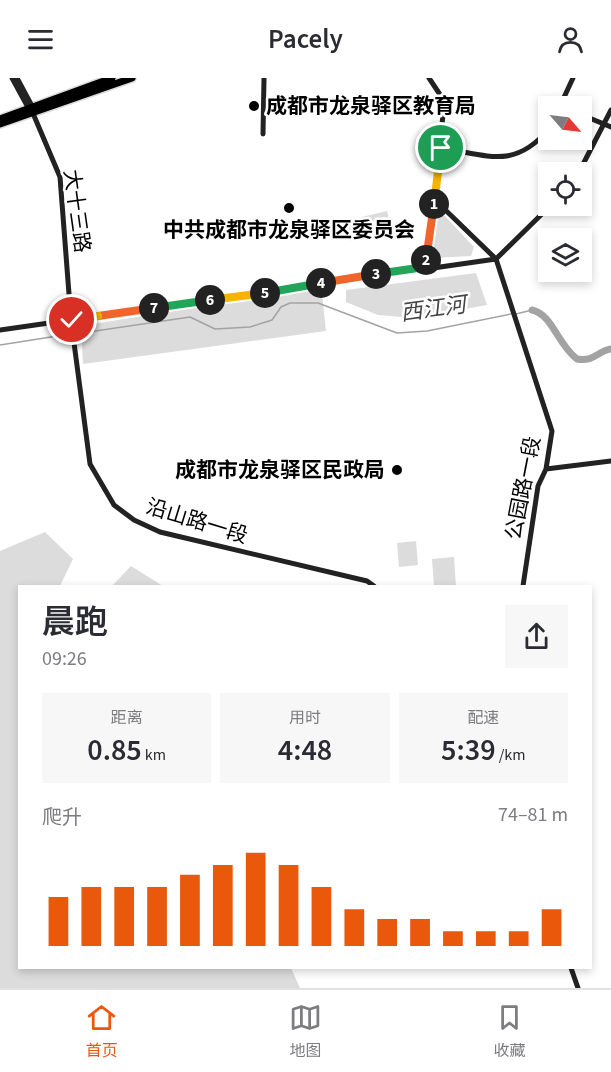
<!DOCTYPE html>
<html lang="zh">
<meta charset="utf-8">
<style>
:root{--surface:#fff;--page:#f7f7f7;--text:#2b2b33;--muted:#7c7c81;--line:#e1e1e2;--accent:#ea580c}
body{margin:0;font-family:"Source Sans 3","Noto Sans SC",sans-serif;background:var(--page);color:var(--text);height:100vh;display:flex;flex-direction:column;font-size:22px;white-space:nowrap}
*{box-sizing:border-box;margin:0}
p{font-size:20px;color:var(--muted)}
.icon{flex:none;width:33px;height:33px;fill:none;stroke:currentColor;stroke-width:2;stroke-linecap:round;stroke-linejoin:round}
.map{position:relative;flex:1;overflow:hidden}
.side{position:absolute;left:18px;top:507px;width:574px;height:384px;display:flex;flex-direction:column;background:var(--surface);border-radius:0px;box-shadow:0 3px 9px #0003}
.side>*{flex:none}
.needle{width:39px;rotate:118deg}
.fabs{position:absolute;left:538px;top:18px;display:grid;gap:12px}
.fabs a{display:grid;place-items:center;width:54px;height:54px;border-radius:0px;background:var(--surface);box-shadow:0 3px 9px #0003;font-size:30px}
.pin{position:absolute;display:grid;place-items:center;width:51px;height:51px;color:#fff;margin:-26px;border:3px solid #fff;border-radius:50%;box-shadow:0 2px 6px #0007}
.km{position:absolute;width:30px;height:30px;margin:-15px;border-radius:50%;background:#222;color:#fff;font-size:16px;line-height:30px;text-align:center}
.round{display:grid;place-items:center;flex:none;width:63px;height:63px;border-radius:0px;background:var(--page)}
.overview{display:flex;align-items:center;justify-content:space-between;height:102px;padding:0 24px}
h1{font-size:33px;font-weight:600;line-height:45px}
.figures{display:grid;grid-template-columns:repeat(3,1fr);gap:9px;height:102px;padding:6px 24px}
.figures div{display:grid;align-content:center;border-radius:0px;background:var(--page);text-align:center}
.figures b{font-size:30px;font-weight:600}
.figures small{font-size:16px;font-weight:400}
.figures p{font-size:16px}
.chart{height:168px;padding:12px 24px}
.chart p{display:flex;justify-content:space-between}
.chart svg{width:100%;height:108px;margin-top:6px;stroke:var(--accent);stroke-width:6}
header{display:flex;justify-content:space-between;align-items:center;height:78px;padding:0 24px;background:var(--surface);font-size:27px;font-weight:600}
.tab-bar{display:flex;justify-content:space-around;align-items:center;height:84px;border-top:2px solid var(--line);background:var(--surface);font-size:16px;color:var(--muted)}
.tab-bar a{display:grid;justify-items:center;gap:3px}
.tab-bar .selected{color:var(--accent)}
.map>svg:first-child{display:block}
.green{fill:#dcdcdc}
.lines{fill:none;stroke-linecap:round;stroke-linejoin:round}
.stream{stroke:#a3a3a3;stroke-width:1.5}
.river{stroke:#a3a3a3;stroke-width:7}
.highway-casing{stroke:#dbdbdb;stroke-width:10}
.secondary{stroke:#222;stroke-width:5}
.highway{stroke:#000;stroke-width:7}
.split-1-casing{stroke:#fff;stroke-width:12}
.split-2-casing{stroke:#fff;stroke-width:12}
.split-3-casing{stroke:#fff;stroke-width:12}
.split-4-casing{stroke:#fff;stroke-width:12}
.split-5-casing{stroke:#fff;stroke-width:12}
.split-6-casing{stroke:#fff;stroke-width:12}
.split-7-casing{stroke:#fff;stroke-width:12}
.split-8-casing{stroke:#fff;stroke-width:12}
.split-9-casing{stroke:#fff;stroke-width:12}
.split-1{stroke:#f5b400;stroke-width:8}
.split-2{stroke:#f0652b;stroke-width:8}
.split-3{stroke:#22a559;stroke-width:8}
.split-4{stroke:#f0652b;stroke-width:8}
.split-5{stroke:#22a559;stroke-width:8}
.split-6{stroke:#f5b400;stroke-width:8}
.split-7{stroke:#22a559;stroke-width:8}
.split-8{stroke:#f0652b;stroke-width:8}
.split-9{stroke:#f5b400;stroke-width:8}
.poi-dot{fill:#000;stroke:#fff;stroke-width:2}
.labels{text-anchor:middle;stroke-width:5;stroke-linejoin:round;paint-order:stroke}
.poi-label{font-size:21px;font-weight:bold;fill:#000;stroke:#fff;text-anchor:start}
.street-label{font-size:21px;fill:#000;stroke:#fff}
.water-label{font-size:22px;font-style:italic;fill:#444;stroke:#fff}
</style>
<header><svg class="icon" aria-label="menu" viewBox="0 0 24 24"><path d="M4 6h16M4 12h16M4 18h16"/></svg>Pacely<svg class="icon" aria-label="person" viewBox="0 0 24 24"><circle cx="12" cy="8" r="4"/><path d="M4 21q1-7 8-7t8 7"/></svg></header>
<div class="map">
<svg width="611" height="910" viewBox="0 0 611 910">
<rect width="100%" height="100%" fill="#fff"/>
<!-- green -->
<path class="green" d="M387,133L392,152L350,163L345,143Z
M443,136L474,169L471,178L433,180L430,176L436,138Z
M476,195L487,227L414,240L378,237L346,224V212Z
M316,210L322,216L326,253L83,286L81,248Z
M45,454L73,481L60,508H20V890H291L300,910H0V473Z
M416,463L418,487L399,489L397,465Z
M454,479L456,508H434L432,481Z
M131,488L163,508H112Z"/>
<g class="lines">
<!-- stream -->
<path class="stream" d="M516,236L532,232
M75,256L190,239L215,251L250,249L272,242L281,229L290,225H318L397,255L427,253L511,236
M0,267L70,256"/>
<!-- river -->
<path class="river" d="M532,232C553,237 557,266 577,281C595,284 597,273 611,271"/>
<defs>
<path id="highway" d="M0,41L112,0
M0,46L132,0"/>
</defs>
<!-- highway casing -->
<use href="#highway" class="highway-casing"/>
<!-- secondary -->
<path class="secondary" d="M12,0L30,33
M17,0L32,28
M560,28L573,0
M32,33L60,99L71,242L90,386L114,427L134,442L160,454L367,503L374,508
M582,37L611,49
M263,56L264,0
M441,70C488,77 514,92 549,51
M579,94L611,32
M434,121L496,181L552,353L546,391L538,408L523,508
M496,181L550,128
M425,189L444,29L441,18L429,0
M0,252L496,181
M546,391L611,383
M571,890L578,910"/>
<!-- highway -->
<use href="#highway" class="highway"/>
</g>
<g class="lines">
<defs>
<path id="split-1" d="M434,126L441,70"/>
<path id="split-2" d="M426,182L434,126"/>
<path id="split-3" d="M376,196L425,189L426,182"/>
<path id="split-4" d="M321,205L376,196"/>
<path id="split-5" d="M265,215L321,205"/>
<path id="split-6" d="M210,222L265,215"/>
<path id="split-7" d="M154,230L210,222"/>
<path id="split-8" d="M98,238L154,230"/>
<path id="split-9" d="M72,242L98,238"/>
</defs>
<!-- split-1 casing -->
<use href="#split-1" class="split-1-casing"/>
<!-- split-2 casing -->
<use href="#split-2" class="split-2-casing"/>
<!-- split-3 casing -->
<use href="#split-3" class="split-3-casing"/>
<!-- split-4 casing -->
<use href="#split-4" class="split-4-casing"/>
<!-- split-5 casing -->
<use href="#split-5" class="split-5-casing"/>
<!-- split-6 casing -->
<use href="#split-6" class="split-6-casing"/>
<!-- split-7 casing -->
<use href="#split-7" class="split-7-casing"/>
<!-- split-8 casing -->
<use href="#split-8" class="split-8-casing"/>
<!-- split-9 casing -->
<use href="#split-9" class="split-9-casing"/>
<!-- split-1 -->
<use href="#split-1" class="split-1"/>
<!-- split-2 -->
<use href="#split-2" class="split-2"/>
<!-- split-3 -->
<use href="#split-3" class="split-3"/>
<!-- split-4 -->
<use href="#split-4" class="split-4"/>
<!-- split-5 -->
<use href="#split-5" class="split-5"/>
<!-- split-6 -->
<use href="#split-6" class="split-6"/>
<!-- split-7 -->
<use href="#split-7" class="split-7"/>
<!-- split-8 -->
<use href="#split-8" class="split-8"/>
<!-- split-9 -->
<use href="#split-9" class="split-9"/>
</g>
<!-- markers -->
<g class="poi-dot">
<circle cx="254" cy="28" r="6"/>
<circle cx="289" cy="130" r="6"/>
<circle cx="397" cy="392" r="6"/>
</g>
<g class="labels">
<!-- poi labels -->
<g class="poi-label">
<text x="266" y="35">成都市龙泉驿区教育局</text>
<text x="289" y="159" text-anchor="middle">中共成都市龙泉驿区委员会</text>
<text x="385" y="399" text-anchor="end">成都市龙泉驿区民政局</text>
</g>
<!-- street labels -->
<g class="street-label">
<text transform="translate(77 133) rotate(82)" y="7">大十三路</text>
<text transform="translate(523 410) rotate(-79)" y="7">公园路一段</text>
<text transform="translate(197 443) rotate(17)" y="7">沿山路一段</text>
</g>
<!-- water labels -->
<g class="water-label">
<text transform="translate(433 230) rotate(-8)" y="8">西江河</text>
</g>
</g>
</svg>
<div class="fabs">
<a><svg class="needle" viewBox="-14 -14 28 28"><path d="M0-13l5 13h-10z" fill="#e53935"/><path d="M0 13l5-13h-10z" fill="#7c7c81"/></svg></a>
<a><svg class="icon" aria-label="locate" viewBox="0 0 24 24"><circle cx="12" cy="12" r="6"/><path d="M12 2v4M12 18v4M2 12h4M18 12h4"/></svg></a>
<a><svg class="icon" aria-label="layers" viewBox="0 0 24 24"><path d="M12 4l9 5-9 5-9-5zM3 14l9 5 9-5"/></svg></a>
</div>
<div class="pin" style="left:441px;top:70px;background:#1e9e55"><svg class="icon" aria-label="arrive" viewBox="0 0 24 24"><path d="M6 21V4h12l-3 4 3 4H6"/></svg></div>
<div class="pin" style="left:72px;top:242px;background:#d93025"><svg class="icon" aria-label="check" viewBox="0 0 24 24"><path d="M5 12l5 5 9-10"/></svg></div>
<b class="km" style="left:434px;top:126px">1</b>
<b class="km" style="left:426px;top:182px">2</b>
<b class="km" style="left:376px;top:196px">3</b>
<b class="km" style="left:321px;top:205px">4</b>
<b class="km" style="left:265px;top:215px">5</b>
<b class="km" style="left:210px;top:222px">6</b>
<b class="km" style="left:154px;top:230px">7</b>
<section class="side">
<div class="overview"><div><h1>晨跑</h1><p>09:26</p></div><a class="round"><svg class="icon" aria-label="share" viewBox="0 0 24 24"><path d="M12 15V3M7 8l5-5 5 5M5 13v7h14v-7"/></svg></a></div>
<div class="figures">
<div><p>距离</p><b>0.85<small> km</small></b></div>
<div><p>用时</p><b>4:48</b></div>
<div><p>配速</p><b>5:39<small> /km</small></b></div>
</div>
<div class="chart"><p><span>爬升</span>74–81 m</p>
<svg viewBox="0 0 160 44" preserveAspectRatio="none"><path d="M5 44V24M15 44V20M25 44V20M35 44V20M45 44V15M55 44V11M65 44V6M75 44V11M85 44V20M95 44V29M105 44V33M115 44V33M125 44V38M135 44V38M145 44V38M155 44V29"/></svg>
</div>
</section>
</div>
<nav class="tab-bar">
<a class="selected"><svg class="icon" aria-label="home" viewBox="0 0 24 24"><path d="M3 11l9-7 9 7M6 9v11h12V9"/></svg>首页</a>
<a><svg class="icon" aria-label="map" viewBox="0 0 24 24"><path d="M3 6l6-2 6 2 6-2v14l-6 2-6-2-6 2zM9 4v14M15 6v14"/></svg>地图</a>
<a><svg class="icon" aria-label="saved" viewBox="0 0 24 24"><path d="M7 4h10v16l-5-4-5 4z"/></svg>收藏</a>
</nav>
